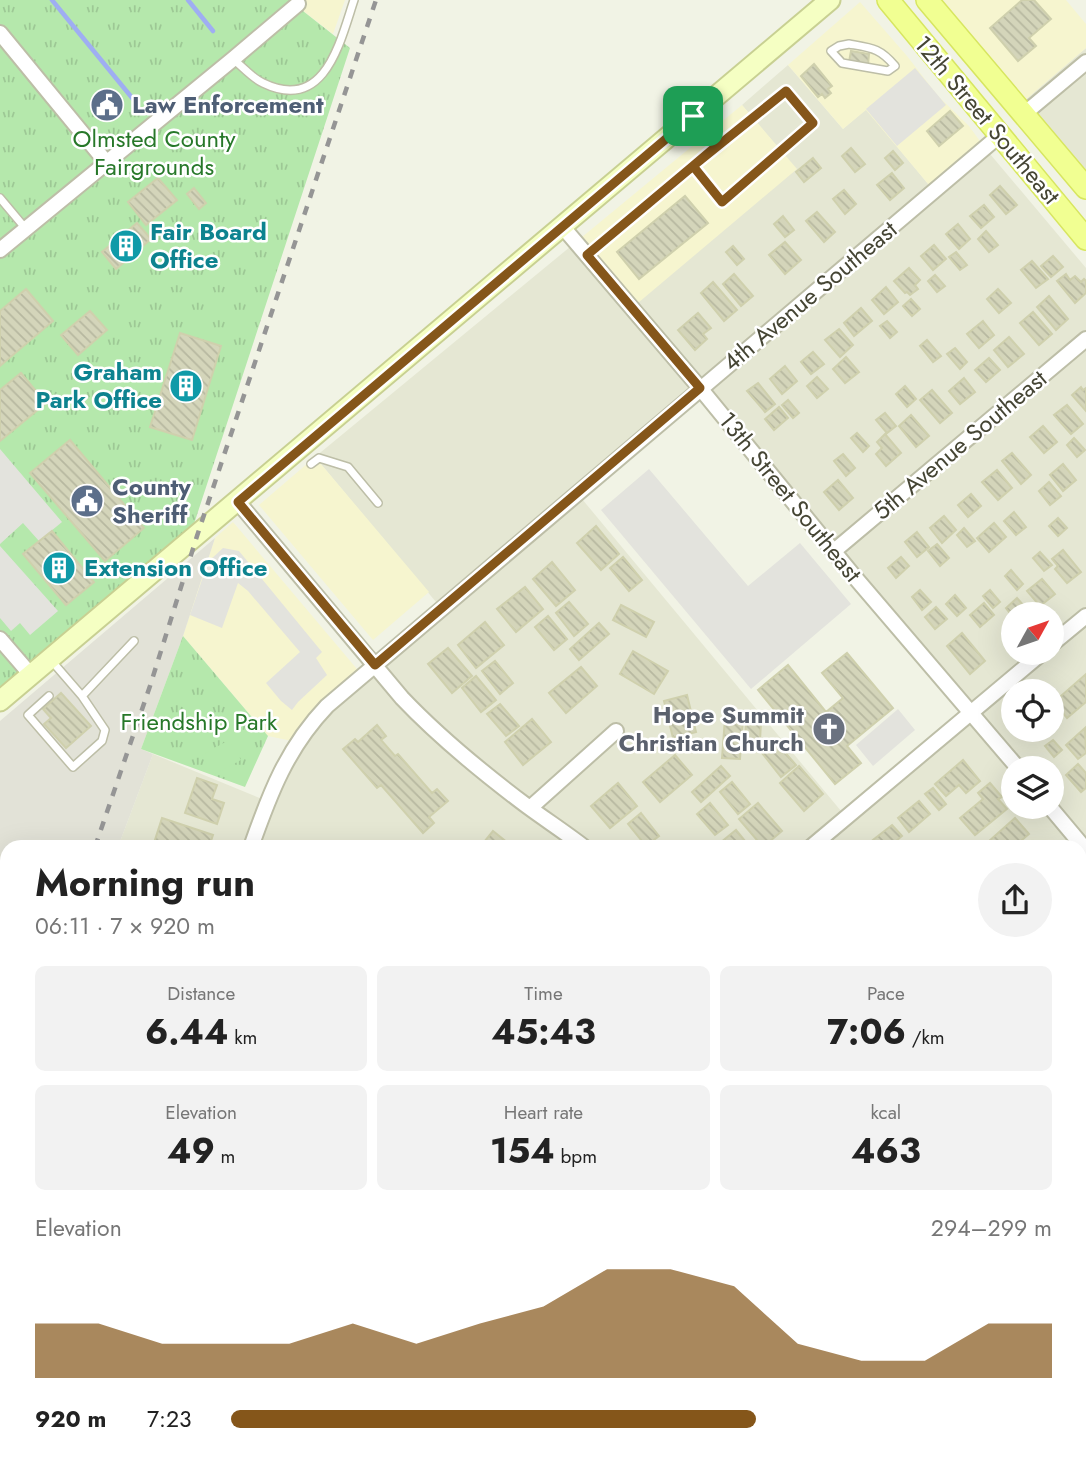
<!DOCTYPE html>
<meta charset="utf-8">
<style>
:root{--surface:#fff;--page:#f2f2f2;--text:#222;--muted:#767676;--accent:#85561a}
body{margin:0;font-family:Jost,sans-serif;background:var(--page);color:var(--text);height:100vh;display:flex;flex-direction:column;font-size:26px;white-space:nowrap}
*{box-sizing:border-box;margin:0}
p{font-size:23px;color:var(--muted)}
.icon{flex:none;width:38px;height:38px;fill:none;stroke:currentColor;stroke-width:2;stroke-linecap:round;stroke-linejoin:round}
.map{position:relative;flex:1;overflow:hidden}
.panel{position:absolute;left:0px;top:840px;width:1087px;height:621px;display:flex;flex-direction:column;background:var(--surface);border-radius:21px 21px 0 0;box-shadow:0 7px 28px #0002}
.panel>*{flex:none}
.needle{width:46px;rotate:50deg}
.tools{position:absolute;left:1001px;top:602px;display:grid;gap:14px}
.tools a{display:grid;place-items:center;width:63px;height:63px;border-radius:50%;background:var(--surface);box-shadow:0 7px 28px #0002;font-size:35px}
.pin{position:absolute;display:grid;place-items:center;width:60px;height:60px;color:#fff;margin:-30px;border-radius:14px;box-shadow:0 4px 10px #0006}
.round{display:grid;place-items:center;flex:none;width:74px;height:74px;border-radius:37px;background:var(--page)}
.summary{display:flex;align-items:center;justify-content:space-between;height:119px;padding:0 35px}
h1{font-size:38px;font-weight:700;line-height:52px}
.metrics{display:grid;grid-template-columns:repeat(3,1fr);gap:10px;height:119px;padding:7px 35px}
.metrics div{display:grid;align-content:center;border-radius:10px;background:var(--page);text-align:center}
.metrics b{font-size:35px;font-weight:700}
.metrics small{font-size:19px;font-weight:400}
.metrics p{font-size:19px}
.chart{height:196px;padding:14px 35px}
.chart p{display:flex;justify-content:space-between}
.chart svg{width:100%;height:126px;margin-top:7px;fill:var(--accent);opacity:.7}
ul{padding:0 35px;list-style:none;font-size:23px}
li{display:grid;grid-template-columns:112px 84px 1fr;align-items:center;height:52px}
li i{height:18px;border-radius:9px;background:var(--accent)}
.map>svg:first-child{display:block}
.residential{fill:#e5e7d3;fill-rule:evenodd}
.commercial{fill:#f6f5cf}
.industrial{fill:#e2e2d7}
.park{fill:url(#park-tufts)}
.garden{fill:#b5e8ac}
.parking{fill:#e3e3dd}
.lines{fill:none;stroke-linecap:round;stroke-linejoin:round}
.stream{stroke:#9faef2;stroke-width:4.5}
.building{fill:url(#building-back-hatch);stroke:#cfd0ad;stroke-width:2}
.lane-casing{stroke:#bdbea7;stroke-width:10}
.street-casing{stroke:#bdbea7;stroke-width:18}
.secondary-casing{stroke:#c8d092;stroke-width:23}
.primary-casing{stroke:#d7e660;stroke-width:24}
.path{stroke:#bec198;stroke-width:2.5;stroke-dasharray:3.5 3.5;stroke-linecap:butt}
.lane{stroke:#fff;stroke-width:7}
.street{stroke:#fff;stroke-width:14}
.secondary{stroke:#f5ffc3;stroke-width:19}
.primary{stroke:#f1ff92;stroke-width:21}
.rail{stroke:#959595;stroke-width:4.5;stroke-dasharray:9 9;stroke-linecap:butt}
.route-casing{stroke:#fff;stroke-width:14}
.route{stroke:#85561a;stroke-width:9}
.labels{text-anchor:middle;stroke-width:5;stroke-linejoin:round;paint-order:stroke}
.service-label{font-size:24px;font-weight:bold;fill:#4e5e75;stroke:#fff;text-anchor:start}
.street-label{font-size:24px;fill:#454534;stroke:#fff}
.park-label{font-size:24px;fill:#277829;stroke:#fff}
.culture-label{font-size:24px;font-weight:bold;fill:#0d838f;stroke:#fff;text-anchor:start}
.worship-label{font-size:24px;font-weight:bold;fill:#5b616d;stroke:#fff;text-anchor:end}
</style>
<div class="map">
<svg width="1086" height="1460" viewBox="0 0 1086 1460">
<defs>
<pattern id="park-tufts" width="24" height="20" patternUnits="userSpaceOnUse" patternTransform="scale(1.75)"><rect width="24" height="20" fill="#b5e8ac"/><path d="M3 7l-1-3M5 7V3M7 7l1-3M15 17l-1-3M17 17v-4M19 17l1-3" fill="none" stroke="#9dc895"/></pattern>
<pattern id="building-back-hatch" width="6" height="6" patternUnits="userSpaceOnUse" patternTransform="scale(1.75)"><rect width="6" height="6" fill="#d4d5ba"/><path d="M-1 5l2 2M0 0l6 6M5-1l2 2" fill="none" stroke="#b7b8a0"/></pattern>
</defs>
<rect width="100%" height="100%" fill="#f1f3e5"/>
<!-- residential -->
<path class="residential" d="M1086,48V173L1024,101Z
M788,65L843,129L866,109L934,191L985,148L1086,268V1460H144L139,1454H1080V847H118L153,754L267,801L305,731L441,608L315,457L576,242L796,169L742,105ZM700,389L970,713L846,817L577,493ZM1013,614H1052V653H1013ZM1013,691H1052V730H1013ZM1013,768H1052V807H1013Z
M7,1107V1300L0,1292V1119Z"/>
<!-- commercial -->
<path class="commercial" d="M289,0H345L333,34Z
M939,0H1066L1086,24V48L1024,101Z
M860,2L907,56L938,96L969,126L985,148L934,191L866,110L843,129L788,65Z
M742,105L797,169L632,308L576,242Z
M315,457L429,592L373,640L259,505Z
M233,522L362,675L297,742L268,736L183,636L215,538Z
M0,1292L7,1300V1454H139L144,1460H0Z"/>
<!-- industrial -->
<path class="industrial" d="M215,538L183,636L141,749L153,754L118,847H7V1107L0,1119V721Z"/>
<!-- park -->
<path class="park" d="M0,0H289L350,48L192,530L0,691Z
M183,636L268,736L245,787L141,749Z"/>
<!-- garden -->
<path class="garden" d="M229,740L241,760L213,775L202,755Z"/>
<!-- parking -->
<path class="parking" d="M915,68L946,105L897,146L866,109Z
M0,449L62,522L39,541L23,523L0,544Z
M649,469L748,586L800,543L851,604L751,689L601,510Z
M0,546L58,611L30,635L20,623L11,631L0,618Z
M223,548L239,551L322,652L316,658L327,675L298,702L292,710L281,701L266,683L300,652L248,591L238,583L222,628L190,615L208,562Z
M898,709L915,730L873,766L856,745Z
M40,1454H135L140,1460H33Z"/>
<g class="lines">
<!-- stream -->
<path class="stream" d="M52,0L133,99
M188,0L213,31"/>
</g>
<!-- building -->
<path class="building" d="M1022,0H1034L1051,19L1029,38L1036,46L1018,61L990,28Z
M851,51L869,54L868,65L849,62Z
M814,64L832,86L828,89L831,93L825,98L822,94L818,97L801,76Z
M950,111L963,126L939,146L927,131Z
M851,148L865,164L855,172L842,156Z
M893,151L903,163L895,170L885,158Z
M813,158L821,168L804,182L796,172Z
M892,173L904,188L890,200L877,185Z
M158,178L177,200L146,225L128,202Z
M1000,186L1017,205L1006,214L990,195Z
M194,188L206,203L199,209L187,194Z
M844,190L856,204L845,214L833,199Z
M685,196L708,223L639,279L617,252Z
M984,205L994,217L981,228L970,216Z
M817,212L835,232L824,242L806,221Z
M783,216L794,230L785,237L774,224Z
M137,223L151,239L116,269L102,252Z
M958,224L970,239L959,249L946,234Z
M986,231L998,245L989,252L978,239Z
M785,242L801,260L785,274L769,255Z
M934,245L946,259L933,270L921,256Z
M733,246L744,259L737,265L726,252Z
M956,252L967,265L960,270L949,257Z
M1053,256L1063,267L1051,277L1041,266Z
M1032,261L1048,279L1036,288L1021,270Z
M909,268L920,280L915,285L918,289L910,295L907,292L905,293L894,281Z
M734,274L753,296L741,306L723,284Z
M1066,274L1070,280L1075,276L1081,282L1084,279L1086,281V293L1075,303L1057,281Z
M935,275L945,286L937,292L928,281Z
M713,282L737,310L724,321L701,293Z
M886,287L898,302L884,314L872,300Z
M26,289L53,321L0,366V311Z
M998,289L1011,303L999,313L987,299Z
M1049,296L1068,319L1056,330L1037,307Z
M911,299L920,309L912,316L903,306Z
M861,308L872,321L854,336L844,323Z
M90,311L107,330L78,355L61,335Z
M1033,312L1052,334L1039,345L1020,323Z
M698,313L711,328L703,334L707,339L695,350L678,330Z
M887,321L897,332L890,338L880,326Z
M983,321L994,335L979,348L967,334Z
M839,329L853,345L840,357L825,340Z
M180,333L221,346L192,440L150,427Z
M1009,337L1024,354L1008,367L994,350Z
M927,340L941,356L933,362L920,346Z
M955,348L967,362L960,369L947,354Z
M813,352L824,364L811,374L801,362Z
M846,357L859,372L845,383L833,369Z
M989,358L1000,370L986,382L975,370Z
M785,366L797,381L782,394L770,379Z
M21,373L46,403L0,441V390Z
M817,377L828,389L817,398L807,386Z
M964,378L975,392L960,404L949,391Z
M758,383L775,404L765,412L747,391Z
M905,386L916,399L907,407L896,394Z
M1081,387L1083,390L1086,388V411L1072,395Z
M932,390L952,413L940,423L920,400Z
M788,400L799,413L793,418L782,405Z
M1067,405L1083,424L1071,434L1054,415Z
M779,407L788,418L774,430L765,419Z
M885,413L896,426L887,433L876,420Z
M911,415L929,436L916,447L899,426Z
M1043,426L1057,442L1044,453L1030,437Z
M857,433L869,446L863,452L851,438Z
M885,434L901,453L886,466L876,454L882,448L877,442Z
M1074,438L1085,450L1077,457L1067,445Z
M70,440L144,528L105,561L30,473Z
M1012,453L1031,475L1021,484L1002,461Z
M843,454L855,468L846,476L834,461Z
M1063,464L1076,480L1063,491L1050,475Z
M997,470L1012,488L998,500L982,482Z
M838,480L853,498L839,510L824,492Z
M1049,482L1061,496L1050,505L1039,491Z
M971,494L981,506L968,517L958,505Z
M1014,512L1026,527L1016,535L1004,521Z
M944,516L956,530L942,543L930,528Z
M1058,518L1067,528L1058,536L1049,526Z
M994,523L1006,537L989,552L977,538Z
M596,526L619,554L601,570L577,543Z
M964,528L975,541L967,547L957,535Z
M52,531L94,582L66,605L23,554Z
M917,532L929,547L917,557L905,542Z
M937,544L949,558L940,566L928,551Z
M1063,550L1081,572L1067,583L1055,569L1058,566L1052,559Z
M1040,552L1052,565L1044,571L1033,558Z
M623,557L642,580L629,591L610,568Z
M901,557L909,566L896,578L888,568Z
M552,562L575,590L556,606L533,579Z
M1011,570L1023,584L1017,590L1005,576Z
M1042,579L1055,594L1040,606L1027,591Z
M525,587L543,609L516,632L497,609Z
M920,590L931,602L922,610L912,597Z
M990,590L1000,602L993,608L983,596Z
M955,595L966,608L957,616L946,604Z
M1017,598L1031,614H1013V617L1006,608Z
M569,602L588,624L574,636L556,613Z
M984,603L994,615L980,627L970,615Z
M621,605L654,622L646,637L613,620Z
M936,607L947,619L935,629L925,617Z
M548,616L567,639L554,650L535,627Z
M485,622L504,645L476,668L458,645Z
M599,623L609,634L579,660L570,649Z
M962,633L985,661L970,674L947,646Z
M448,648L472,676L452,693L428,664Z
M633,651L668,671L654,694L620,674Z
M847,653L893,708L847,746L861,763L835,784L758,690L788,665L826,712L843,698L822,673Z
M495,661L513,683L500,694L482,671Z
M581,667L597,686L566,713L549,693Z
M1086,674V702L1067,718L1054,702Z
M476,676L496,700L481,712L462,688Z
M61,693L91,726L66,748L44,724L51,718L43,709Z
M687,695L696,732L673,738L664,701Z
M500,704L519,726L506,736L487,714Z
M725,718L743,719L740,759L722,758Z
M532,719L551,742L523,765L505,742Z
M746,721L761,722L760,741L745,740Z
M377,725L386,736L381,740L395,756L398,754L432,793L437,789L448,801L429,817L434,823L423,833L381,785L377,788L343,749L355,739L358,742Z
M1085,728L1086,753L1078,759L1066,745Z
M1053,740L1062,750L1054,757L1045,746Z
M776,742L796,765L781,777L762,753Z
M675,755L692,775L660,802L643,782Z
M963,760L980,781L966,793L959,785L946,796L935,784Z
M1078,764L1086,773V788L1081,792L1066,775Z
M721,766L730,776L701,802L692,792Z
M799,766L823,794L804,811L780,783Z
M197,778L217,785L212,799L224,803L217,824L185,813Z
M732,782L750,804L738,814L720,792Z
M618,783L637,806L610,828L591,806Z
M990,783L1002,797L998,799L1007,809L975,835L960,818L983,799L978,793Z
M933,788L946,804L939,810L925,794Z
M919,801L930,814L909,832L898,818Z
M710,803L728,825L715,835L697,814Z
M758,803L782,831L763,847L739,819Z
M641,813L659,836L646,846L628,824Z
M162,818L213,835L209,847H165L154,843Z
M1015,818L1029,834L1014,847H994L989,841Z
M892,825L902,836L889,847H879L873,840Z
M736,830L750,847H715Z
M493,831L513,847H480Z
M0,875L7,884V966L0,972Z
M1086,940V965L1080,970V945Z
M7,1148V1177L0,1173V1160Z
M1,1372L7,1379V1404L4,1407L0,1402Z
M7,1404V1449L0,1441V1410Z
M155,1454H193L188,1460H150Z
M298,1454H320L316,1460H295Z
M887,1454H909L914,1458L912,1460H882Z
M1020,1454H1047L1050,1457L1048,1460H1026Z"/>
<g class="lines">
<defs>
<path id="lane" d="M849,44C872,48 880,48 895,66L888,71L842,63L831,51L839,46Z
M233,59C243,67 252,78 263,83C325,113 340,42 354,0
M693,166L722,202L813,123L786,91L719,144L693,116
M0,198L26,229
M587,255L719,144
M311,464L319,458L348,467L378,503
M50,659L82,696L134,641
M49,696L28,715L73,767L102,741L105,730L82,696
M0,1388L7,1382"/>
<path id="street" d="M0,33L106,162
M1024,114L1086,62
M562,226L700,388L853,575L1018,768
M0,250L233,59L298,4
M238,502L402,698C440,738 483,773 527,806C546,820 566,833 584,847
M834,551L1086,339
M0,639L31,675
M1052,644L1086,616
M1050,807L1086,850
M530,808L616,731
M251,847C270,793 287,748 327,706L1000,135
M811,847L1042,653
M1080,896L1086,891
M1080,1344L1086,1338
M569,1454L574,1460
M245,1460L249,1454
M476,1460L482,1454
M960,1460L966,1454"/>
<path id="secondary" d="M0,701L830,0
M1080,1129L1086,1126
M721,1460L726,1454"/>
<path id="primary" d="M888,0L1086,239
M927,0L1086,188"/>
</defs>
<!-- lane casing -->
<use href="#lane" class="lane-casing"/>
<!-- street casing -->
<use href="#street" class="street-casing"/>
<!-- secondary casing -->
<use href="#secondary" class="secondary-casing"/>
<!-- primary casing -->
<use href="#primary" class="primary-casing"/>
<!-- path -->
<path class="path" d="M1080,1154L1086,1151
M1080,1371L1086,1366
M547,1454L551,1460
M226,1460L229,1454
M273,1460L277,1454
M452,1460L457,1454
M502,1460L508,1454
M697,1460L701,1454
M748,1460L752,1454
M989,1460L994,1454"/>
<!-- lane -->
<use href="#lane" class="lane"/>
<!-- street -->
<use href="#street" class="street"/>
<!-- secondary -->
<use href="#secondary" class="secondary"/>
<!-- primary -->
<use href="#primary" class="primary"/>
<!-- rail -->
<path class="rail" d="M95,847L150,686L197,536L376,0
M0,1078L7,1066"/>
</g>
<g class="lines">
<defs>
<path id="route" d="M693,116L238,502L375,665L700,388L587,255L693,166L786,91L813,123L722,202L693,166L719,144L693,116"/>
</defs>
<!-- route casing -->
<use href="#route" class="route-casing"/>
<!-- route -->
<use href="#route" class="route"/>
</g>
<!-- icons -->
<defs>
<symbol id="civic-disc" viewBox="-11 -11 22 22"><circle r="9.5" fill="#5c6f8a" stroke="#fff"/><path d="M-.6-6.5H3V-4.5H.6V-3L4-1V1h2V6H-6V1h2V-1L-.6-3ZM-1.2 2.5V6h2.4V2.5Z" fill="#fff"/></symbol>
<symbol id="building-disc" viewBox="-11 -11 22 22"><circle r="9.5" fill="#0f9aa8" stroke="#fff"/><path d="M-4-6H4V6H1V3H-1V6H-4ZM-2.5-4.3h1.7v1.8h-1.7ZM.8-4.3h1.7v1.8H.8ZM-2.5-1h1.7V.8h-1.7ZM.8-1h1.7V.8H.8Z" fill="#fff"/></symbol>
<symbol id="church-disc" viewBox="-11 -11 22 22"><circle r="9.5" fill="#6b7280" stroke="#fff"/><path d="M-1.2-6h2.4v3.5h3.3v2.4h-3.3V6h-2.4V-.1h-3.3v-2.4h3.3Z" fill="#fff"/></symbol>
</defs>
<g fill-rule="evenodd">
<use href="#civic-disc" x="88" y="86" width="38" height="38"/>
<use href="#building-disc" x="107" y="227" width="38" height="38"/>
<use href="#building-disc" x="167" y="367" width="38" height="38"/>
<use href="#civic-disc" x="68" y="482" width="38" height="38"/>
<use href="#building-disc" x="40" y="549" width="38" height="38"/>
<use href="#church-disc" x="810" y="710" width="38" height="38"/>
</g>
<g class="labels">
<!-- service labels -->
<g class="service-label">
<text x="132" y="113">Law Enforcement</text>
<text x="112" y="495">County<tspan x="112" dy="28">Sheriff</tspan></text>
</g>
<!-- street labels -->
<g class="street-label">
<text transform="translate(987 120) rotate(50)" y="8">12th Street Southeast</text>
<text transform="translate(810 296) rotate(-40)" y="8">4th Avenue Southeast</text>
<text transform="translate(960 445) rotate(-40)" y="8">5th Avenue Southeast</text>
<text transform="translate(790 497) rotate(51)" y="8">13th Street Southeast</text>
</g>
<!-- park labels -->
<g class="park-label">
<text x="154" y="147">Olmsted County<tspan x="154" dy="28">Fairgrounds</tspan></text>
<text x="199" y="730">Friendship Park</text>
</g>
<!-- culture labels -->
<g class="culture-label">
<text x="150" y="240">Fair Board<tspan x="150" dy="28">Office</tspan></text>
<text x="162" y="380" text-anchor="end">Graham<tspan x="162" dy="28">Park Office</tspan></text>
<text x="84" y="576">Extension Office</text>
</g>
<!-- worship labels -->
<g class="worship-label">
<text x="804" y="723">Hope Summit<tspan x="804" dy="28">Christian Church</tspan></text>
</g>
</g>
</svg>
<div class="tools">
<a><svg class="needle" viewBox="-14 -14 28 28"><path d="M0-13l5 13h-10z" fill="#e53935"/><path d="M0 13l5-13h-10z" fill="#767676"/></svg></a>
<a><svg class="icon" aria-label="locate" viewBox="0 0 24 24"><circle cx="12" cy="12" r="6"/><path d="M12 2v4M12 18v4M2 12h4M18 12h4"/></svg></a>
<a><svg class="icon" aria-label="layers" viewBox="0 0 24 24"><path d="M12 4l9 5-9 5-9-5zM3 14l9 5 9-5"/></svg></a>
</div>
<div class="pin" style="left:693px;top:116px;background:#1e9e55"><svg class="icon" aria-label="arrive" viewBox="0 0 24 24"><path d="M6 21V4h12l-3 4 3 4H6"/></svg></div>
<section class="panel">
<div class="summary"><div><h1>Morning run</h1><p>06:11 · 7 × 920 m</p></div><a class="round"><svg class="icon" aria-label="share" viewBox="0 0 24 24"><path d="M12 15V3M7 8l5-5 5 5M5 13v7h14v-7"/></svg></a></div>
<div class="metrics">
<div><p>Distance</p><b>6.44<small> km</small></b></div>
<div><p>Time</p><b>45:43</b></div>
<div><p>Pace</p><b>7:06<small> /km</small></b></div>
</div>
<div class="metrics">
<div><p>Elevation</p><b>49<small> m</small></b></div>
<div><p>Heart rate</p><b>154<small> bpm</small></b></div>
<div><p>kcal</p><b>463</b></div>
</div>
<div class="chart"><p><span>Elevation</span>294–299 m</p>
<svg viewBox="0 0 160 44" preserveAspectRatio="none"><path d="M0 44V25L10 25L20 32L30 32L40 32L50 25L60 32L70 25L80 19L90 6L100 6L110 12L120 32L130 38L140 38L150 25L160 25V44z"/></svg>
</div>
<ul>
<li><b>920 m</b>7:23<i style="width:64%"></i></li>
</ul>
</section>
</div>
